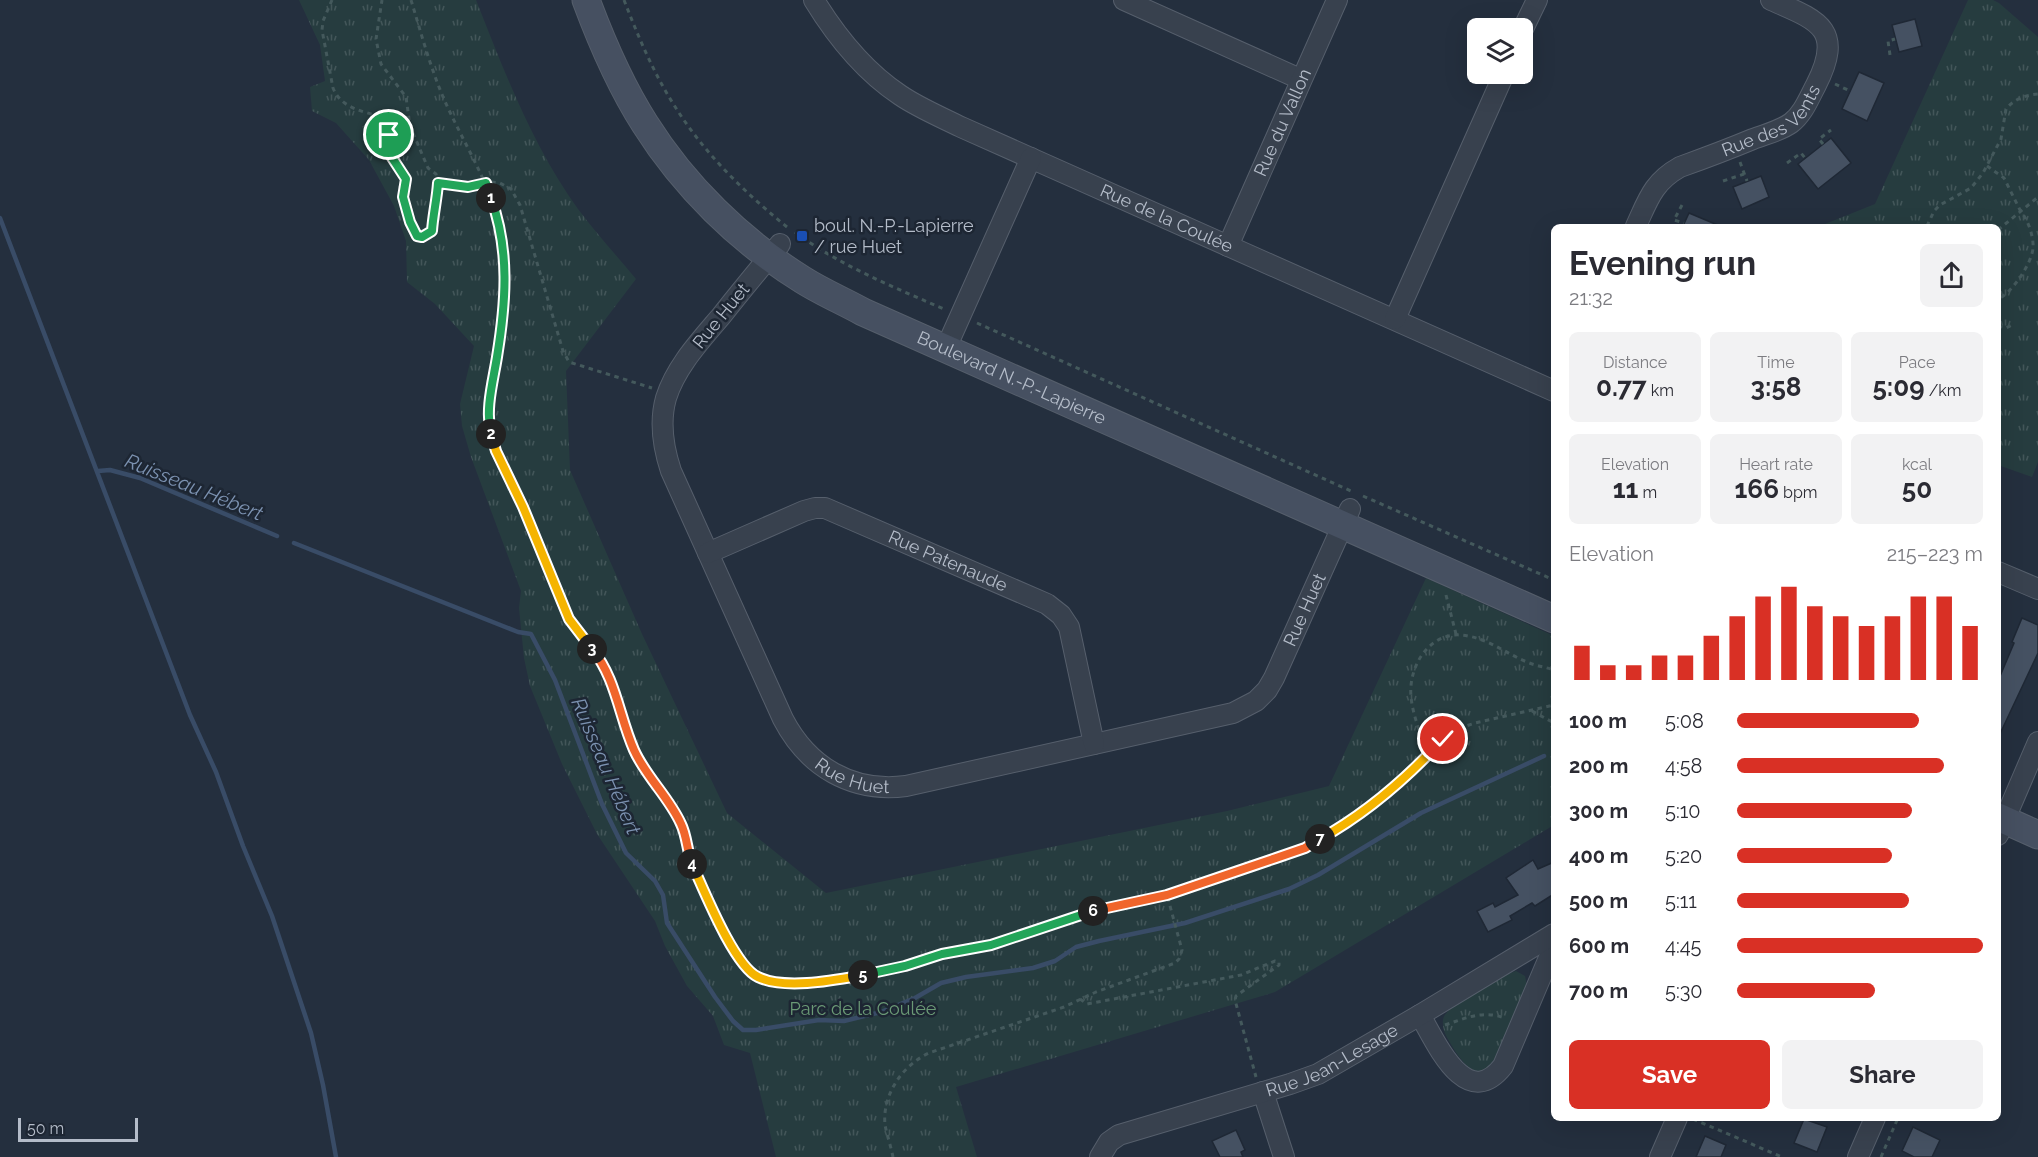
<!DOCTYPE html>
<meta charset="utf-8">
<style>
:root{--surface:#fff;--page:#f2f2f3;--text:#2b2b33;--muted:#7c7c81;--accent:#d93025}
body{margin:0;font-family:Raleway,sans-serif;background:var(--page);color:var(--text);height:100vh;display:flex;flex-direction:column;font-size:22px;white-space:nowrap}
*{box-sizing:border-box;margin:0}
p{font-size:20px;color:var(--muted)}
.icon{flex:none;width:33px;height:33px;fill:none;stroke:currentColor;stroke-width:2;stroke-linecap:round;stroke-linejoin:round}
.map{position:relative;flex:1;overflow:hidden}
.sheet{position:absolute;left:1551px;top:224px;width:450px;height:897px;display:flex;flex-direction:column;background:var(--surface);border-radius:9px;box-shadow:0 6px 24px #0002}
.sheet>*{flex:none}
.controls{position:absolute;left:1467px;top:18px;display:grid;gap:12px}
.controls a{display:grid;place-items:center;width:66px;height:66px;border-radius:9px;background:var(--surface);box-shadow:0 6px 24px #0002;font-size:30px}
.scale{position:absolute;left:18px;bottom:15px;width:120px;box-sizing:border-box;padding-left:6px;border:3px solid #b4bcc9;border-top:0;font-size:16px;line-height:21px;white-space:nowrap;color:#b4bcc9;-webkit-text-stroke:4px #1d2633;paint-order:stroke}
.pin{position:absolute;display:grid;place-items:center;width:51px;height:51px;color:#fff;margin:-26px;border:3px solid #fff;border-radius:50%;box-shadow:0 2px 6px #0007}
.km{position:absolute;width:30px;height:30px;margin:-15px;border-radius:50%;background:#222;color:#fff;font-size:16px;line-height:30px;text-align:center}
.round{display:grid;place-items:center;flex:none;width:63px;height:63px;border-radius:9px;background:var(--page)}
.headline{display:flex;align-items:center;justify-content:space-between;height:102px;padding:0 18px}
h1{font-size:33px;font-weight:700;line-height:45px}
.stats{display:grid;grid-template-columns:repeat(3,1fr);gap:9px;height:102px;padding:6px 18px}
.stats div{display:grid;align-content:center;border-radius:9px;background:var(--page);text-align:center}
.stats b{font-size:26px;font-weight:700}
.stats small{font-size:16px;font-weight:400}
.stats p{font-size:16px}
.chart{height:168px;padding:12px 18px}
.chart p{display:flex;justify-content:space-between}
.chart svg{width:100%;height:108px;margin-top:6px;stroke:var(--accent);stroke-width:6}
.primary-button{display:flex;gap:12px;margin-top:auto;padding:12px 18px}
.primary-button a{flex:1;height:69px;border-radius:9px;background:var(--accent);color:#fff;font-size:24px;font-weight:700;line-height:69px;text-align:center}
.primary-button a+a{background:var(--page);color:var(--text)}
ul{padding:0 18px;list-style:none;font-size:20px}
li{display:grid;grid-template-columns:96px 72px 1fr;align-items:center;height:45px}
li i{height:15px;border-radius:8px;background:var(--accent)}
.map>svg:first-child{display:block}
.grass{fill:url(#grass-tufts)}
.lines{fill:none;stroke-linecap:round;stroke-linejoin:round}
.stream{stroke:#394c67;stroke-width:4.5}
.building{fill:#455162;stroke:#1f2835;stroke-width:1.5}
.street-casing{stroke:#565f6c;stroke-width:22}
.secondary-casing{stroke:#565f6c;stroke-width:29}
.path{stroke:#44595c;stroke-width:3;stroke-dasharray:4.5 4.5;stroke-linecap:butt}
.street{stroke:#38414e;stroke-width:20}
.secondary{stroke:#465061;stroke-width:27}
.split-1-casing{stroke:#fff;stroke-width:12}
.split-2-casing{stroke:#fff;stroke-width:12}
.split-3-casing{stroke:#fff;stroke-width:12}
.split-4-casing{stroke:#fff;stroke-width:12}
.split-5-casing{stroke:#fff;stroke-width:12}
.split-6-casing{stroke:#fff;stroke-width:12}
.split-7-casing{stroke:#fff;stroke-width:12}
.split-8-casing{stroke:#fff;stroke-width:12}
.split-1{stroke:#22a559;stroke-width:8}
.split-2{stroke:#22a559;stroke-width:8}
.split-3{stroke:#f5b400;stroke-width:8}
.split-4{stroke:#f0652b;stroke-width:8}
.split-5{stroke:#f5b400;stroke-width:8}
.split-6{stroke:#22a559;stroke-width:8}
.split-7{stroke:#f0652b;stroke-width:8}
.split-8{stroke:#f5b400;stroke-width:8}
.transit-dot{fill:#1a4fb4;stroke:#1d2633;stroke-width:2}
.labels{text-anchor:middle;stroke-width:5;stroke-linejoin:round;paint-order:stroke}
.street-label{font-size:18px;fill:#b4bcc9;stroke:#1d2633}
.poi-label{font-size:18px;fill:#b4bcc9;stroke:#1d2633;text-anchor:start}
.park-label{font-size:18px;fill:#6b9a76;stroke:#1d2633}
.water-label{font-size:20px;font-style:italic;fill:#7c92b1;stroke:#1d2633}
</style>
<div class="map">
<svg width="2038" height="1157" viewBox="0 0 2038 1157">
<defs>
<pattern id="grass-tufts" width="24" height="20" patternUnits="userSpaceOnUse" patternTransform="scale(1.5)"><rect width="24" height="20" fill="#263c3f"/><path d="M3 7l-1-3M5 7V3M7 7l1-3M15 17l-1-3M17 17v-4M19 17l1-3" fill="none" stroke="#435659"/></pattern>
</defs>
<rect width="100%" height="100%" fill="#242f3e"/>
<!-- grass -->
<path class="grass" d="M299,0H476C504,71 533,147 578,209C596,233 617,256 636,279L566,371L570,470L642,634L727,813L826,893L1227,811L1329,786L1426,578L1554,636V825L1275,992L956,1087L977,1157H776L750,1053L724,1045L713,1016L687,986L665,946L655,921L597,834L562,764L530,686L524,658L519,608L521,591L471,457L462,426L460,404L474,346L435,304L407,282L406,241L394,206L369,160L336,123L312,111L310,87L325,81L320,45Z
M1968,0H1993L1999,3L2038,37V462L2032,477L1998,465V226H1820L1875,204Z
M1516,971L1525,976L1527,986L1496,1057C1479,1086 1463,1064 1452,1046C1448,1039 1443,1032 1443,1024C1442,1017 1446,1013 1451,1008L1508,974Z"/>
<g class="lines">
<!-- stream -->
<path class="stream" d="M0,218L190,715L216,772L243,846L272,916L311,1033L323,1085L336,1157
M98,471L110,470L140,478L277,536
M294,543L518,632L531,634L555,680L602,804L626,853L655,881L663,895L667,923L715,997L733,1021L743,1030H756L819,1020L844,1021L881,1012L915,998L941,983L966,977L1033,968L1055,961L1076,947L1099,941L1185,923L1289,889L1318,875L1421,813L1544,756"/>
</g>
<!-- building -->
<path class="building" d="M1915,19L1922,46L1899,52L1892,25Z
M1859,72L1884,83L1867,121L1842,109Z
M1831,138L1851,163L1818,189L1798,164Z
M1761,176L1769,197L1742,209L1733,187Z
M1689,213L1720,226H1683Z
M2022,618L2038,625V653L1998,738V681L2014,643L2012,642Z
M1533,860L1538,869L1554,862V894L1535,906L1532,903L1510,916L1512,920L1488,932L1477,911L1493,903L1495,907L1518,895L1506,878Z
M1804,1119L1827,1127L1817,1152L1794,1143Z
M1913,1127L1940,1140L1932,1157H1914L1902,1151Z
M1236,1130L1245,1150L1241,1152L1243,1157H1220L1212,1141Z
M1705,1136L1726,1145L1721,1157H1696Z"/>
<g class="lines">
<defs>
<g id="street">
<path id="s1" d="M814,0C836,36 864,71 900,95C919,108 941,117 961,127L1554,391"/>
<path d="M1124,0L1300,79"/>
<path d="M1522,31L1537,0"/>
<path id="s2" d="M1636,226C1648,200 1653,182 1680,167C1705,158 1729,149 1753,139C1766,134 1780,131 1791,123C1803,114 1809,98 1816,85C1845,28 1817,20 1771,0"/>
<path id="s3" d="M780,244C760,268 741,291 722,315C701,340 676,366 666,398C659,423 663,447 671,471L783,719C808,767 852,793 906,786L1233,713L1256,701L1267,690L1274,678L1350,509"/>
<path id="s4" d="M1228,246L1337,0"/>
<path d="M1395,319L1504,74"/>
<path d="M946,348L1031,158"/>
<path id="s5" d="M708,553L804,511L815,508H825L1047,604L1061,615L1069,627L1094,744"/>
<path d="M1998,572L2038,589"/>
<path d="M1998,835L2038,742"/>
<path d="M1420,1015C1436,1042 1466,1113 1503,1066L1554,946"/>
<path d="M1263,1092L1284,1157"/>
<path id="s6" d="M1100,1157L1109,1142L1119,1135L1290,1084L1318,1074L1420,1015L1554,934"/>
<path d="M1660,1157L1677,1118"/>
<path d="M1858,1157L1875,1118"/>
</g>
<g id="secondary">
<path id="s7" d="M586,0C602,43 620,85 645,124C684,186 740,241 803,280C822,292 843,301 863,312L1554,619"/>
<path d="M1998,817L2038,835"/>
</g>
</defs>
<!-- street casing -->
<use href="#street" class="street-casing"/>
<!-- secondary casing -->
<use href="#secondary" class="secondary-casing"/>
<!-- path -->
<path class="path" d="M332,0L323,21L322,30L333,88C342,110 365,111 384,118L387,126L391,156L406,179C406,185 402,193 403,198C405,209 412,233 421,237L432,231L433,211L438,195V183L436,174L428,168L410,126L406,97L381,64L376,39L382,0
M411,0C422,36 432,74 448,108C469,153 496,194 503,244C511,299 496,354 490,408L489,425L491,438L523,507L569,619L602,661L615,691L627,734L635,752L642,766L681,823L692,863L736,954L751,973L768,981L808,983L832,980L905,966L942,954L991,945L1084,913L1167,895L1305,848L1330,833L1417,768L1443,739L1460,728L1475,723L1554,705
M624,0C638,36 653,72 674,105C703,152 744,192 787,227
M1890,55L1888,41L1895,39
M1835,84L1850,91
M1823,144L1819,139L1831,130
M1740,162L1747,181
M1787,163L1801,153L1805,158
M1987,166L2004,178L2021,212C2028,219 2034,238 2033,248C2032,263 2012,293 1998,299
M1723,181L1744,174
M438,183L468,187L490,182L500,183L511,189L520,205L563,351L569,362L652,388
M1682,205L1674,220L1684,223
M1927,226L1934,211L1940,205L1971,188L1983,173L2001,139L2006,109C2014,99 2026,95 2038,94
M1998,230L2038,197
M795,232C840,266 894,287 946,310
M977,323L1351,491
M1998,326L2006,328L2014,324
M1363,496L1554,580
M1446,595L1456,634
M1532,711L1554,723
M1428,755C1422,737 1413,717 1411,697C1408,664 1432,628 1468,636C1490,640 1507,654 1527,662C1536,666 1545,667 1554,670
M1080,999L1087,1004L1241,975L1275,961L1279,962V965L1236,996L1235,1000L1256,1077
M1445,1025C1466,1018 1482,1010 1505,1018
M1693,1119L1782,1157
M893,1157C891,1147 887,1135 885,1125C882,1094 903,1065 929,1053L1064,1007L1096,992L1175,963L1179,959L1182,950L1167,895
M1881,1157L1898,1118"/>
<!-- street -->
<use href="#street" class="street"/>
<!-- secondary -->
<use href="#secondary" class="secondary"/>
</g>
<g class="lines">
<defs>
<path id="split-1" d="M389,135L391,156L406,179L403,197L410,222L417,236L422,237L432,231C433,215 437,199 438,183L468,187L486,183L491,198"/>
<path id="split-2" d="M491,434C485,409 493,382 497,357C506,302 510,251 491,198"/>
<path id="split-3" d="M491,434L496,451L523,507L569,619L592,649"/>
<path id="split-4" d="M592,649C616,678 619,716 634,750C646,777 669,797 681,824C687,836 687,851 692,864"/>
<path id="split-5" d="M692,864C704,890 734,966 758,977C785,990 835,980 863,975"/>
<path id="split-6" d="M863,975L905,966L942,954L991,945L1093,911"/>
<path id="split-7" d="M1093,911L1167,895L1276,858L1305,848L1320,839"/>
<path id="split-8" d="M1320,839C1365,814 1408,777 1443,739"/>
</defs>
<!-- split-1 casing -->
<use href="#split-1" class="split-1-casing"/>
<!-- split-2 casing -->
<use href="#split-2" class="split-2-casing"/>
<!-- split-3 casing -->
<use href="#split-3" class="split-3-casing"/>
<!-- split-4 casing -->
<use href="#split-4" class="split-4-casing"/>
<!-- split-5 casing -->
<use href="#split-5" class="split-5-casing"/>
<!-- split-6 casing -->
<use href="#split-6" class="split-6-casing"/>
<!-- split-7 casing -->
<use href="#split-7" class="split-7-casing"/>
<!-- split-8 casing -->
<use href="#split-8" class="split-8-casing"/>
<!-- split-1 -->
<use href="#split-1" class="split-1"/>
<!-- split-2 -->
<use href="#split-2" class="split-2"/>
<!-- split-3 -->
<use href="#split-3" class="split-3"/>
<!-- split-4 -->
<use href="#split-4" class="split-4"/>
<!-- split-5 -->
<use href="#split-5" class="split-5"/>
<!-- split-6 -->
<use href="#split-6" class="split-6"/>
<!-- split-7 -->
<use href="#split-7" class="split-7"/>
<!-- split-8 -->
<use href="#split-8" class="split-8"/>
</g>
<!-- markers -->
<rect class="transit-dot" x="796" y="230" width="12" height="12" rx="3"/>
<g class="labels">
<!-- street labels -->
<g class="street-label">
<text dy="6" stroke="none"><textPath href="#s2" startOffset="180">Rue des Vents</textPath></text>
<text dy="6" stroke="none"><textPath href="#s4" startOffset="135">Rue du Vallon</textPath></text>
<text dy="6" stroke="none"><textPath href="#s1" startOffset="423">Rue de la Coulée</textPath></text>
<text transform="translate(721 316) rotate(-51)" y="6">Rue Huet</text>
<text dy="6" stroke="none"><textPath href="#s7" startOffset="592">Boulevard N.-P.-Lapierre</textPath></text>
<text dy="6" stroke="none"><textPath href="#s5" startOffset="260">Rue Patenaude</textPath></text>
<text dy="6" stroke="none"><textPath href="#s3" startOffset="1154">Rue Huet</textPath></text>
<text dy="6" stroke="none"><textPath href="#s3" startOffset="633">Rue Huet</textPath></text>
<text dy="6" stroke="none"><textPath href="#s6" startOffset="256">Rue Jean-Lesage</textPath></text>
</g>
<!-- poi labels -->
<g class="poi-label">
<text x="814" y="232">boul. N.-P.-Lapierre<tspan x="814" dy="21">/ rue Huet</tspan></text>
</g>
<!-- park labels -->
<g class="park-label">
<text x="863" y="1015">Parc de la Coulée</text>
</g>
<!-- water labels -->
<g class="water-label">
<text transform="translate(194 487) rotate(22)" y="7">Ruisseau Hébert</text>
<text transform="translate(606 766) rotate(67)" y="7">Ruisseau Hébert</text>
</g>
</g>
</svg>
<div class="controls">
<a><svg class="icon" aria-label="layers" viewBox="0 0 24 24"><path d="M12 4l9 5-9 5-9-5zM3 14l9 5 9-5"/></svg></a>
</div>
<div class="scale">50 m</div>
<div class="pin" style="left:389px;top:135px;background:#1e9e55"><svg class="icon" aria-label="arrive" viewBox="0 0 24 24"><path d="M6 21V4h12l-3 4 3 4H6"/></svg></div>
<div class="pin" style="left:1443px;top:739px;background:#d93025"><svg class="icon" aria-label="check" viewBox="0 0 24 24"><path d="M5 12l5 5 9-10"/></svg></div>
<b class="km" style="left:491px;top:198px">1</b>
<b class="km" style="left:491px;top:434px">2</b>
<b class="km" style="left:592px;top:649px">3</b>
<b class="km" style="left:692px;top:864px">4</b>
<b class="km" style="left:863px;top:975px">5</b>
<b class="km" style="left:1093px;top:911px">6</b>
<b class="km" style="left:1320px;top:839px">7</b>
<section class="sheet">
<div class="headline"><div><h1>Evening run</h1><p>21:32</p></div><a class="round"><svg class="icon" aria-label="share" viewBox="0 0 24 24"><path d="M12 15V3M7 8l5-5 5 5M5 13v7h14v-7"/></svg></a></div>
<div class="stats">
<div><p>Distance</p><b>0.77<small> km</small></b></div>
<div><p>Time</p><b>3:58</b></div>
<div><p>Pace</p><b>5:09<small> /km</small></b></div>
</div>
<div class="stats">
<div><p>Elevation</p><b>11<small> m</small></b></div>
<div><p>Heart rate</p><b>166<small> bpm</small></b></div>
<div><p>kcal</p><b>50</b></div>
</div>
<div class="chart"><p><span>Elevation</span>215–223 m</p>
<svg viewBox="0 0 160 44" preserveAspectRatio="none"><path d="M5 44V30M15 44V38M25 44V38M35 44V34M45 44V34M55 44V26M65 44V18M75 44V10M85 44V6M95 44V14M105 44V18M115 44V22M125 44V18M135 44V10M145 44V10M155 44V22"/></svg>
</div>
<ul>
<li><b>100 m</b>5:08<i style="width:74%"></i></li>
<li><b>200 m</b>4:58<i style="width:84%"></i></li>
<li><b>300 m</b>5:10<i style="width:71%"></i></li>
<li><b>400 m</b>5:20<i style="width:63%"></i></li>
<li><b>500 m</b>5:11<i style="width:70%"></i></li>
<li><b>600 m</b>4:45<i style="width:100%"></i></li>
<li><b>700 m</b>5:30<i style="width:56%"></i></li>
</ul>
<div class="primary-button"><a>Save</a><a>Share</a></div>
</section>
</div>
